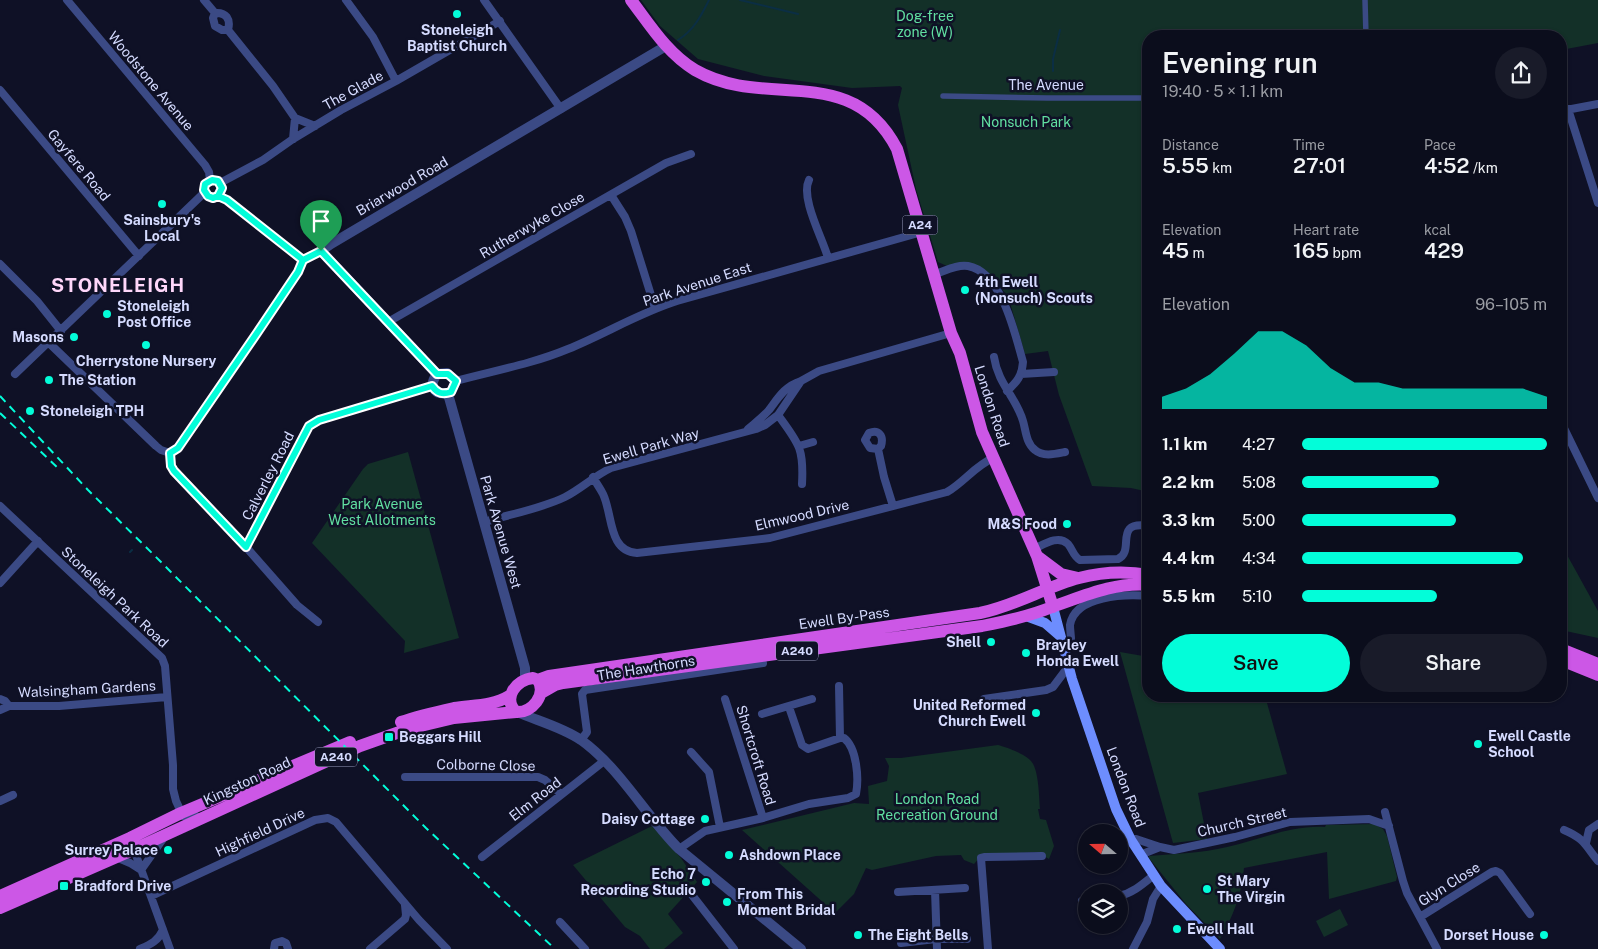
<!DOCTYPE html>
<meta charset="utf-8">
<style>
:root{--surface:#0b0d1c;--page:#191b29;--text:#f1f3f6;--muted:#9a9ca3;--line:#2b2d3b;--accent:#03fdd9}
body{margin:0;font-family:"Public Sans",sans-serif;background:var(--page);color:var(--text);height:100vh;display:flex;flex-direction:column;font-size:19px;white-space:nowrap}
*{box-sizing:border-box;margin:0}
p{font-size:16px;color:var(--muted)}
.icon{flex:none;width:28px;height:28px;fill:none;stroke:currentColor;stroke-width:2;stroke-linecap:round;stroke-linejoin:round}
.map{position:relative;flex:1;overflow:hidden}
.panel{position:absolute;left:1142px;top:30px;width:425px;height:672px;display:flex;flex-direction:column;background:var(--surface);border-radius:20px;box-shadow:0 1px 4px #0004,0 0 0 1px var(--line)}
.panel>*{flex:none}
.needle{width:32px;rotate:290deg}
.controls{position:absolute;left:1078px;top:824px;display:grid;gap:10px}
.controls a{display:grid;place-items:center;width:50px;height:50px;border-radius:50%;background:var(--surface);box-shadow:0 1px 4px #0004,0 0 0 1px var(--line);font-size:25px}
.pin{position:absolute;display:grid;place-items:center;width:42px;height:42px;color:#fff;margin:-51px -21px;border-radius:50% 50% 50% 0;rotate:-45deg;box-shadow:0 0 5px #0007}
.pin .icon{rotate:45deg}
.round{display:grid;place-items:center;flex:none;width:52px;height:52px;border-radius:26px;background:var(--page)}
.summary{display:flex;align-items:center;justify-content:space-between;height:85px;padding:0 20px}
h1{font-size:28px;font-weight:600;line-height:38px}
.figures{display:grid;grid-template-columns:repeat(3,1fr);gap:8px;height:85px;padding:5px 20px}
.figures div{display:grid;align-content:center}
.figures b{font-size:21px;font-weight:600}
.figures small{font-size:14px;font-weight:400}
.figures p{font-size:14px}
.chart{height:140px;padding:10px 20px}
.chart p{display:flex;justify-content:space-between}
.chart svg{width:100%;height:90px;margin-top:5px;fill:var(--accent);opacity:.7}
.primary-button{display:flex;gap:10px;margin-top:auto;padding:10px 20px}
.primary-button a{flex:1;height:58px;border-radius:30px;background:var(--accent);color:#111;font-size:20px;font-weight:600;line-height:58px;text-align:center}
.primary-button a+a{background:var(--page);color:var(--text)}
ul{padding:0 20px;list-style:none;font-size:16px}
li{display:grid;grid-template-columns:80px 60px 1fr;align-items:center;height:38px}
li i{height:12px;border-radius:6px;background:var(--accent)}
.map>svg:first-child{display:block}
.green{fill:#133028}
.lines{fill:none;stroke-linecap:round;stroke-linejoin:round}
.stream{stroke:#0b2e44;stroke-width:2}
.pedestrian{stroke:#3b4a85;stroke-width:5.5}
.minor{stroke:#3b4a85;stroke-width:8}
.tertiary{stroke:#3b4a85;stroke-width:10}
.secondary{stroke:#6d8dfe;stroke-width:10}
.trunk{stroke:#cc57e6;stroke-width:12}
.rail{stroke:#03fdd9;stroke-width:2;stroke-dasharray:8 6;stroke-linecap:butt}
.route-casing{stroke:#fff;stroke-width:10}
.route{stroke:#03fdd9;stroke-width:6}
.poi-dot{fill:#03fdd9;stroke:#0f1126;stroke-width:2}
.labels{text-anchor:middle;stroke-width:5;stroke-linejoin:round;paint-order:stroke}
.shield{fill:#0f1126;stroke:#9a9ebe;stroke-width:1}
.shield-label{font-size:12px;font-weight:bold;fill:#d5dbff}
.park-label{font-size:14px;fill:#61dfa1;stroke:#0f1126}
.poi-label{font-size:14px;font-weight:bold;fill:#d5dbff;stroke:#0f1126;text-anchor:start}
.street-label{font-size:14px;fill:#d5dbff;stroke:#0f1126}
.district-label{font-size:19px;font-weight:bold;letter-spacing:1px;fill:#ffd7fa;stroke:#0f1126}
</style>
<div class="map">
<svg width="1598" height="949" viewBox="0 0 1598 949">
<rect width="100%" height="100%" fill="#0f1126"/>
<!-- green -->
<path class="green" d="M641,0H1598V43L1561,50V36H1149V492L1131,488L1092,486L1059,395L1048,351L1025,354L1008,296L989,275L965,262L947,266L938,262L916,189L898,105L902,88L900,86L852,88L764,76L698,59L660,26Z
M408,452L459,638L404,653L405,641L312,543L363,469L368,464Z
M1561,544L1598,611V638L1561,630Z
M1120,652L1149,657V696H1265L1287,774L1198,793L1207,839L1173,843Z
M998,745C1006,747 1025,754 1031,761C1039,770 1039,797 1040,809H1038L1040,819L1046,820L1054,846L1049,859L1037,852L982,855L974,864L964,860L961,855L936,856L872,870L866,868L854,894L835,913L742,830L854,803L869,804L868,786L887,781L889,766L885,758H901Z
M1374,824L1383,829L1387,836L1397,877L1396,881L1329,899L1327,852L1244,868C1242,893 1233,917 1220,939L1186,904L1149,858V856C1175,854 1202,853 1227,847C1260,840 1290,825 1325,827L1326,825Z
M652,826L681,858L697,882L668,914L683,933L664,949H650L640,936L625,927L573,865Z
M1340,909L1348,925L1324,937L1316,921Z"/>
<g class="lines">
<!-- stream -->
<path class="stream" d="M740,0L798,14
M678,40C694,30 701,16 709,0
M1053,71V59L1060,30
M130,552L132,550"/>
<!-- pedestrian -->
<path class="pedestrian" d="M1365,0L1366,36
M943,96L1047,98H1149"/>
<!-- minor -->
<path class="minor" d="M67,0L205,165L209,172L210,180
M204,0L215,13C226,12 231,19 228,30
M346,0L373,37L396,81
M484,0L561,109
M215,13L213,18L215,26L222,30H228L273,86L295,118L315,126
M0,90L139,256
M1568,109L1598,203
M1561,111L1598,104
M293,139L295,118
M204 189a9 9 0 1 1 18 0a9 9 0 1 1-18 0Z
M809,180C800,198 823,239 828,258
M220,183L263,160L293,139L341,110L396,81L500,21
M611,195L625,217L631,231L655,308
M218,196L227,200L303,260
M0,264L37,301L61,331
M935,274C945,271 957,264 968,266C1002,272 1015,334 1023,362C1022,376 1017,382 1007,391
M388,322L666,163L691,154
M48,342L156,446L161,450L170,453
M994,357C998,384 1016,397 1023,421C1026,431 1026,443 1035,450C1043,457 1055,454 1065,452
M15,374L205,192
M1021,374L1054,372
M456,381C493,371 532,364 568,349C605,334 639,313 677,301L922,232
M778,415C799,444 804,448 802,484
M1561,422L1598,498
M748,429C755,423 763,417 769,410C778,398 785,386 801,381
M799,446L813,442
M878,449L881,446C884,436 879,429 869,433L865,440L870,448L878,449L884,477L893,506
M170,453L177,449L257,333L298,272L303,260L321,251
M170,453L171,466L174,471L246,547L297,605L318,622
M593,477C596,483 600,488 603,494C613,515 608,551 637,553L770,538L947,492C964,482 975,466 993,458
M0,506L162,658L165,666L173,765V789L176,801L183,816L191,818L196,816
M484,522C511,514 540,509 565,497C581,489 594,476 611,468L756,429L765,425L778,415L801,381L819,371L951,333
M246,547L309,426L319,420L432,386
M1034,549C1043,545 1058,534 1068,544C1073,550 1073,556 1080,560L1118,559C1136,551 1112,520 1149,526
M0,583L38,541
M1062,643L1071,640C1071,635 1070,630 1070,625C1075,595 1126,594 1149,596
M0,699L5,701L9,706
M984,699L1046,690L1053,687L1068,667
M789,707L802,745L808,749L840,738
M0,710L9,706H59L167,697
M762,714L812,699
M581,740L587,732L582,694L585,690L763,663
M691,752L709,772L720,827
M405,777H538L545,780L561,794
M0,801L13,795
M1385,812L1403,881L1407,893L1437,949
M763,818L809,804L848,798L856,794C859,779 857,748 844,738H840L839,686
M1564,830C1585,839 1585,845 1598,861
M1131,840L1136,839L1160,847
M1586,843L1589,830L1598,824
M133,847L170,949
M679,849L705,831L763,818L725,699
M1140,855L1160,847L1174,850L1235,837L1290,822L1369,819L1389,826
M116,857L130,863L141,870
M482,857L604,761
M141,870L163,839
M935,890L937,949
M898,892L965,888
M692,895L734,949
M151,896L315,820L328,818L336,822L419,920L447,949
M1119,896C1133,893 1143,884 1154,875
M1082,901L1086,900
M1420,917L1492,872L1496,871L1500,873L1530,914
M560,922L585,949
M901,943L936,939H967
M140,949C151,944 158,941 163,930
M274,949L275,943L282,941L286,943L288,949
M370,949L405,919L406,915L405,905
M988,949L981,858L985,857L1042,856
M1133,949L1147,922L1153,899L1161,886"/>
<!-- tertiary -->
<path class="tertiary" d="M447,373L456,381L451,392C436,397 427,388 437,374Z
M437,374L321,251L331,244L666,46
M448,394L525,668V679
M517,712C538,721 562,727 581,740C620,768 645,815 679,849L801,949"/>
<!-- secondary -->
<path class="secondary" d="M1053,607L1072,679L1116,809L1131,840L1161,886L1220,949
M1026,616L1045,623L1060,636"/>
<!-- trunk -->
<path class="trunk" d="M631,0C650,25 667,53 695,70C766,111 851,60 897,149L951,333L960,353L982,432L1037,556L1053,607
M1037,556L1061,574L1078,578
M1561,649L1598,664
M1561,660L1598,675
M533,678L538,680C547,695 532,713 516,712C502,698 516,680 533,678Z
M538,680L549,676L980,613C1015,606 1045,587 1079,578C1102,572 1126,571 1149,575
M541,693L555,685L563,683L982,626C1006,621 1030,616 1052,607C1084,596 1114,582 1149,585
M401,722C418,716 436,712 454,708C473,705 493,706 509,696
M0,896L130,838L181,813L350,742
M0,908L128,852L360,746L408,729L454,718L516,712"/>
<!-- rail -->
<path class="rail" d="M0,396L88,490L159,560L426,828L555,949
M0,413L58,468"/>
</g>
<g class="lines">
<defs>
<path id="route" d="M321,251L303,260L227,200L218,196L213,198L208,196L204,190L205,184L212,180L218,181L222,188L218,196L227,200L303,260L298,272L257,333L178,448L170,453L171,466L174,471L246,547L309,426L319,420L432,386C437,393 442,395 451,392L456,381L448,374H437L321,251"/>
</defs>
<!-- route casing -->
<use href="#route" class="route-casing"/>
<!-- route -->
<use href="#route" class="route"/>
</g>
<!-- markers -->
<g class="poi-dot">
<circle cx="457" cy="14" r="5"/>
<circle cx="162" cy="204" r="5"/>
<circle cx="965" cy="290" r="5"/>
<circle cx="107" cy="314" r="5"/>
<circle cx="74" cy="337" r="5"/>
<circle cx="146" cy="345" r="5"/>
<circle cx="49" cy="380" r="5"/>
<circle cx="30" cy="411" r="5"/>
<circle cx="1067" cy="524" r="5"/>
<circle cx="991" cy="642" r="5"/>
<circle cx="1026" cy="653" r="5"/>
<circle cx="1036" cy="713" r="5"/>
<rect x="384" y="732" width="10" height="10" rx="2.5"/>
<circle cx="1478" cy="744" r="5"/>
<circle cx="705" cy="819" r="5"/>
<circle cx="168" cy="850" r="5"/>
<circle cx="729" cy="855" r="5"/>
<circle cx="706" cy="882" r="5"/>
<rect x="59" y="881" width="10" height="10" rx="2.5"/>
<circle cx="1207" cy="889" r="5"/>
<circle cx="727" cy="902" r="5"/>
<circle cx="1177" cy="929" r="5"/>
<circle cx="858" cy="935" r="5"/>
<circle cx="1544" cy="935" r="5"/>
</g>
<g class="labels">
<!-- shield labels -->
<g class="shield">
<rect x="902.5" y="215.5" width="35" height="19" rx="4"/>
<rect x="776" y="641.5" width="42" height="19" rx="4"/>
<rect x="315" y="747.5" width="42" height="19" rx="4"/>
</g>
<g class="shield-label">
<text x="920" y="229">A24</text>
<text x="797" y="655">A240</text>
<text x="336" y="761">A240</text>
</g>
<!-- park labels -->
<g class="park-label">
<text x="925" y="21">Dog-free<tspan x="925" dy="16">zone (W)</tspan></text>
<text x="1026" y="127">Nonsuch Park</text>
<text x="382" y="509">Park Avenue<tspan x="382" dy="16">West Allotments</tspan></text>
<text x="937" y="804">London Road<tspan x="937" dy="16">Recreation Ground</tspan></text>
</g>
<!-- poi labels -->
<g class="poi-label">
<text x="457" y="35" text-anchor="middle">Stoneleigh<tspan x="457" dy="16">Baptist Church</tspan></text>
<text x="162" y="225" text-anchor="middle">Sainsbury's<tspan x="162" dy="16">Local</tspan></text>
<text x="975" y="287">4th Ewell<tspan x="975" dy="16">(Nonsuch) Scouts</tspan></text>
<text x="117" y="311">Stoneleigh<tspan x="117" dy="16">Post Office</tspan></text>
<text x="64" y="342" text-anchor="end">Masons</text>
<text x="146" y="366" text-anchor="middle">Cherrystone Nursery</text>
<text x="59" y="385">The Station</text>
<text x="40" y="416">Stoneleigh TPH</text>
<text x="1057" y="529" text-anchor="end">M&amp;S Food</text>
<text x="981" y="647" text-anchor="end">Shell</text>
<text x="1036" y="650">Brayley<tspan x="1036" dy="16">Honda Ewell</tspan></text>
<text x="1026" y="710" text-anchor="end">United Reformed<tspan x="1026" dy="16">Church Ewell</tspan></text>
<text x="1488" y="741">Ewell Castle<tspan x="1488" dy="16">School</tspan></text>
<text x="399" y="742">Beggars Hill</text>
<text x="695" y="824" text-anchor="end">Daisy Cottage</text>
<text x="158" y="855" text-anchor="end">Surrey Palace</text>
<text x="739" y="860">Ashdown Place</text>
<text x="696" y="879" text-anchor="end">Echo 7<tspan x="696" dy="16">Recording Studio</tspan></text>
<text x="1217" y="886">St Mary<tspan x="1217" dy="16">The Virgin</tspan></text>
<text x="74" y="891">Bradford Drive</text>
<text x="737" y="899">From This<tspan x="737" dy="16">Moment Bridal</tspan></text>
<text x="1187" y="934">Ewell Hall</text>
<text x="868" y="940">The Eight Bells</text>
<text x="1534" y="940" text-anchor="end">Dorset House</text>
</g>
<!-- street labels -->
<g class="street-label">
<text transform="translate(151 81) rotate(50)" y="5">Woodstone Avenue</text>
<text x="1046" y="90">The Avenue</text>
<text transform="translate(353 90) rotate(-29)" y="5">The Glade</text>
<text transform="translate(79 165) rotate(50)" y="5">Gayfere Road</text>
<text transform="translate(402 186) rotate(-30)" y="5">Briarwood Road</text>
<text transform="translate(532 225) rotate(-30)" y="5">Rutherwyke Close</text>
<text transform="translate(697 284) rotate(-18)" y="5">Park Avenue East</text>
<text transform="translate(992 406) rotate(72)" y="5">London Road</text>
<text transform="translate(651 446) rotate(-16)" y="5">Ewell Park Way</text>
<text transform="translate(268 476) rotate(-63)" y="5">Calverley Road</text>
<text transform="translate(802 515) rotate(-13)" y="5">Elmwood Drive</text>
<text transform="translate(501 532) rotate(74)" y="5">Park Avenue West</text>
<text transform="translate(115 597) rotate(43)" y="5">Stoneleigh Park Road</text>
<text transform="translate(844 618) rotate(-8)" y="5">Ewell By-Pass</text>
<text transform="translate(646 668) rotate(-9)" y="5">The Hawthorns</text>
<text transform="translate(87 689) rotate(-3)" y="5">Walsingham Gardens</text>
<text transform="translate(756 755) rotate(73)" y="5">Shortcroft Road</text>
<text transform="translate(486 765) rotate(1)" y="5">Colborne Close</text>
<text transform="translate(247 781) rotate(-25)" y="5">Kingston Road</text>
<text transform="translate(1126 787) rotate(69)" y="5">London Road</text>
<text transform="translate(535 799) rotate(-38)" y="5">Elm Road</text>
<text transform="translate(1242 822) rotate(-13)" y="5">Church Street</text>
<text transform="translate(260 832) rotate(-25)" y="5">Highfield Drive</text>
<text transform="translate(1449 884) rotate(-32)" y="5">Glyn Close</text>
</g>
<!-- district labels -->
<g class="district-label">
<text x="118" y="292">STONELEIGH</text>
</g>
</g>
</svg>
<div class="controls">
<a><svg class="needle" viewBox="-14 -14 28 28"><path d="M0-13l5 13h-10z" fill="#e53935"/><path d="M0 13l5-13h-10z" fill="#9a9ca3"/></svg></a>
<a><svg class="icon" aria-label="layers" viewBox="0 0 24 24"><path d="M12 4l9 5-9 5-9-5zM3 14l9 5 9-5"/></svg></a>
</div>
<div class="pin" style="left:321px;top:251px;background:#1e9e55"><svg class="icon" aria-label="arrive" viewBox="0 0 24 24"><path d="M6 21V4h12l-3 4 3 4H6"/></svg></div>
<section class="panel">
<div class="summary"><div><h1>Evening run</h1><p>19:40 · 5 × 1.1 km</p></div><a class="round"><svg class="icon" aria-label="share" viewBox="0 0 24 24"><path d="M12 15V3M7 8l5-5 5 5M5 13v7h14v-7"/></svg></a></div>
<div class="figures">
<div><p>Distance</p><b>5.55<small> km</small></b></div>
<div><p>Time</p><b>27:01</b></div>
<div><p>Pace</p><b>4:52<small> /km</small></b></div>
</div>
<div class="figures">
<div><p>Elevation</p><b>45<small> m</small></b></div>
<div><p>Heart rate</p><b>165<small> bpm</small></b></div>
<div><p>kcal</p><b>429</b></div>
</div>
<div class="chart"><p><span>Elevation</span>96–105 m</p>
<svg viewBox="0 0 160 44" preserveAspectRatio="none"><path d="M0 44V38L10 34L20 27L30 17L40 6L50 6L60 13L70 24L80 31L90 31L100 34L110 34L120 34L130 34L140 34L150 34L160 38V44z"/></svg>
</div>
<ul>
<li><b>1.1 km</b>4:27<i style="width:100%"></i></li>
<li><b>2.2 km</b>5:08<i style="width:56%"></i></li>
<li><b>3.3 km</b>5:00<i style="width:63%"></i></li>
<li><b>4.4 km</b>4:34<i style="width:90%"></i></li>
<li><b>5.5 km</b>5:10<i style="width:55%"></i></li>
</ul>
<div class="primary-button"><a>Save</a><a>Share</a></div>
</section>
</div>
